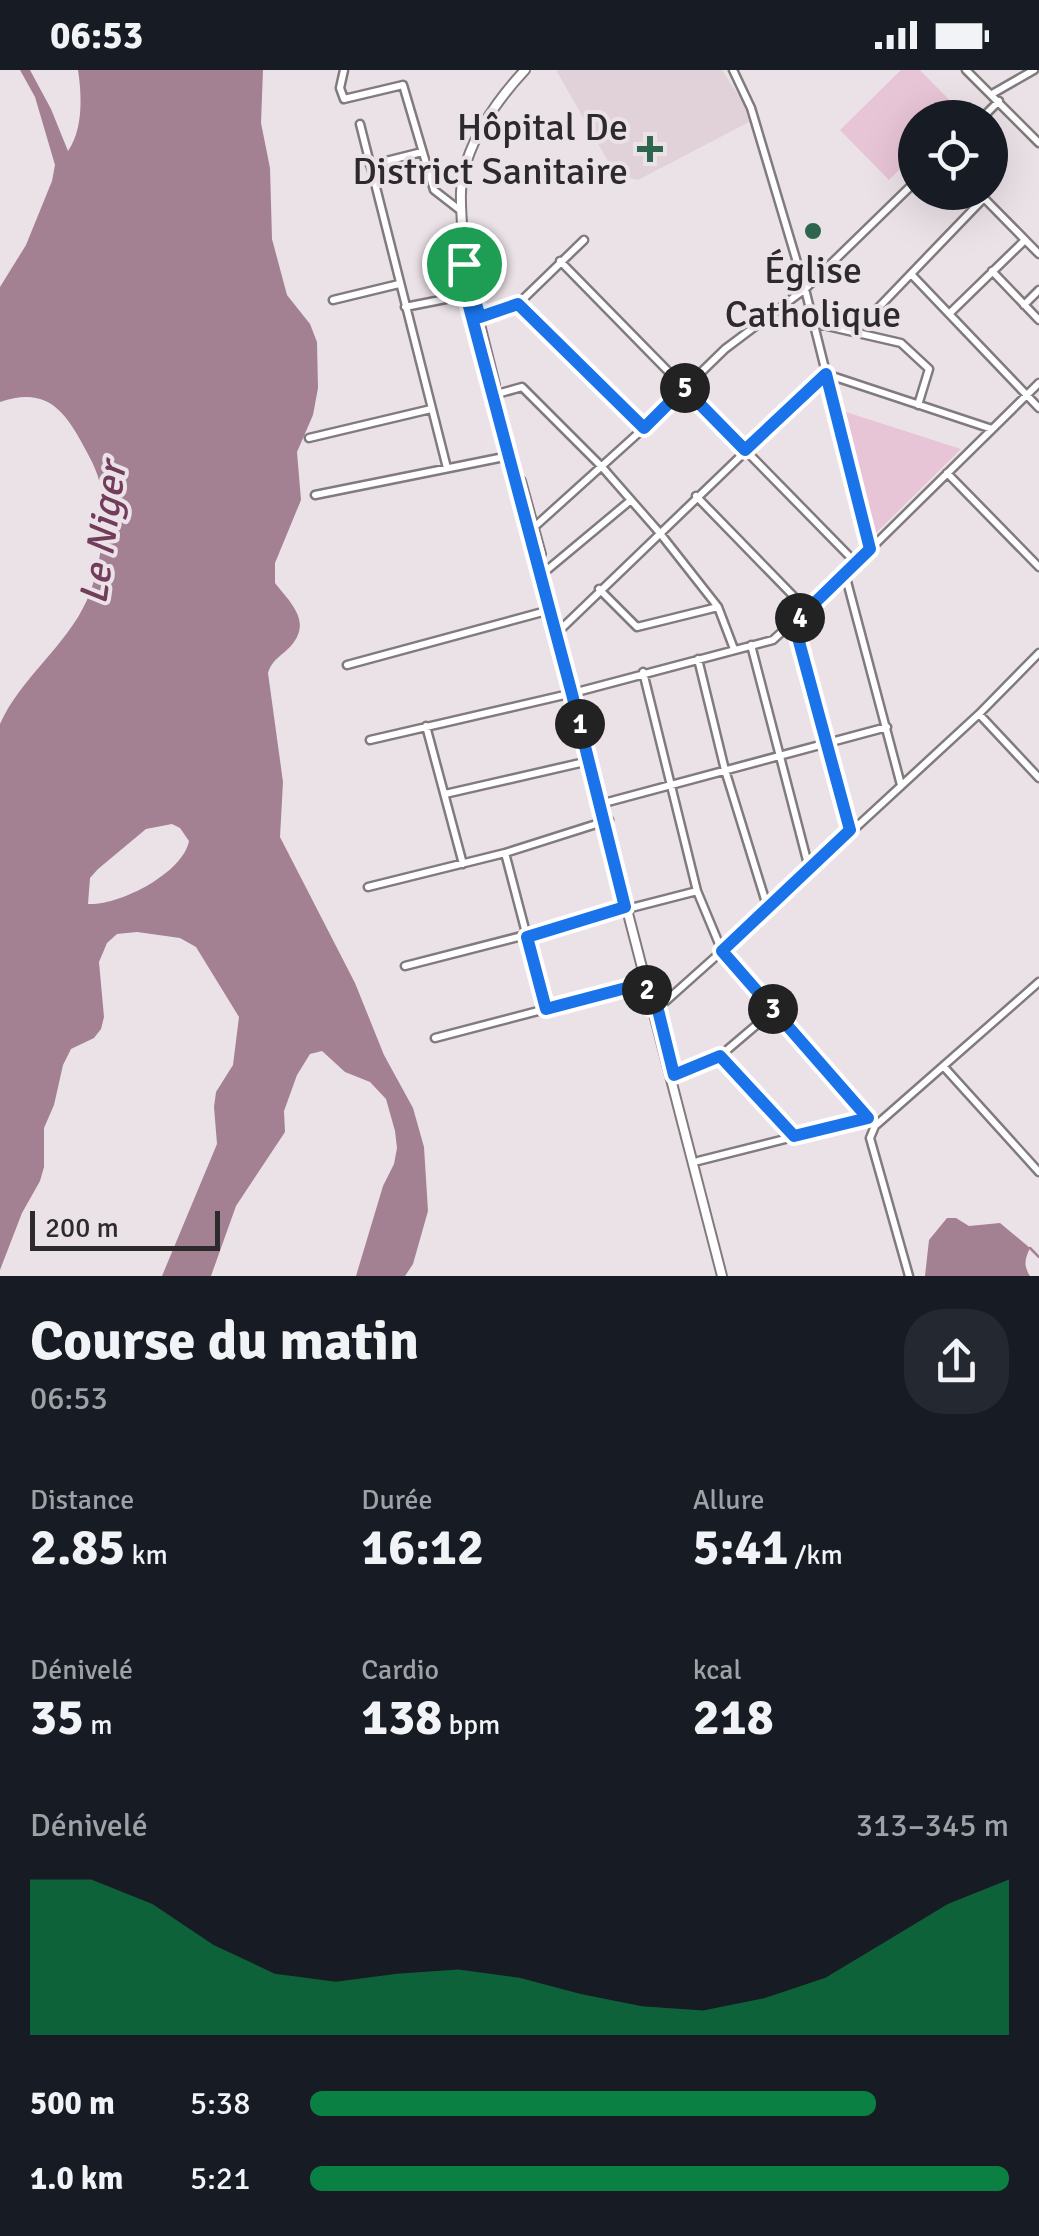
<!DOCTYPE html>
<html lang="fr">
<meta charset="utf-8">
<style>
:root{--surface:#171b24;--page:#242831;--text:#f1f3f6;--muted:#9ea1a6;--accent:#0b8043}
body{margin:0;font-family:Signika,sans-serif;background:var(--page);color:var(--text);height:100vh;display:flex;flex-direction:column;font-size:38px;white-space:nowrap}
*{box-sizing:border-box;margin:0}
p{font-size:32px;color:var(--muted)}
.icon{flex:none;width:55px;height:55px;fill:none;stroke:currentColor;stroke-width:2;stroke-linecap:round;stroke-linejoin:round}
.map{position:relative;height:1206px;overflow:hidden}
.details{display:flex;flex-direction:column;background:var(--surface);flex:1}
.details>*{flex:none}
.controls{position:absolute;left:898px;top:30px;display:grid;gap:20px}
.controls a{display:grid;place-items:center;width:110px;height:110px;border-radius:50%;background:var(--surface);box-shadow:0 10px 40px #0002;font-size:50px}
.scale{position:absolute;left:30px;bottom:25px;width:190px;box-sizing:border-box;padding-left:10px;border:5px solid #2d2a2c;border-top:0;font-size:28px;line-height:35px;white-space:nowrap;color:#2d2a2c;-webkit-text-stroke:8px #ebe2e7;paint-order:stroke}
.pin{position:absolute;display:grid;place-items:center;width:85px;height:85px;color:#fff;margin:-42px;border:5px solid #fff;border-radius:50%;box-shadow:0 2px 10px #0007}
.km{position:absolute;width:50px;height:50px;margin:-25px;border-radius:50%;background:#222;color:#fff;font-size:28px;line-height:50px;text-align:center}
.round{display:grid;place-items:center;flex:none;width:105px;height:105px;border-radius:40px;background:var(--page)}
.summary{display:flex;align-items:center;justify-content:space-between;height:170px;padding:0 30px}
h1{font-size:55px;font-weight:700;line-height:75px}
.metrics{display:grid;grid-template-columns:repeat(3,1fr);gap:15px;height:170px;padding:10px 30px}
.metrics div{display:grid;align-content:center}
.metrics b{font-size:50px;font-weight:700}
.metrics small{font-size:28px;font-weight:400}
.metrics p{font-size:28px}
.chart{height:280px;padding:20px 30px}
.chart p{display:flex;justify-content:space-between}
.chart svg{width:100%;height:180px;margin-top:10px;fill:var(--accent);opacity:.7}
ul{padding:0 30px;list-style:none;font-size:32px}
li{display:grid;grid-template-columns:160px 120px 1fr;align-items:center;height:75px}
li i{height:25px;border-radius:12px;background:var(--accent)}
.status{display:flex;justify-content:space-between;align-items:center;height:70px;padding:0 50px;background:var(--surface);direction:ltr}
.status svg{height:28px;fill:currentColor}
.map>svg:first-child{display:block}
.built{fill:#e1d1d9}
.green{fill:#e7c4d6}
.water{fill:#a48093;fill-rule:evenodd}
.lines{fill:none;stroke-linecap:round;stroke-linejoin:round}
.stream{stroke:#a48093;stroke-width:2.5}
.minor-casing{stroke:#817a7e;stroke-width:11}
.major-casing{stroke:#817a7e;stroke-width:12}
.minor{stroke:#fff;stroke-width:6}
.major{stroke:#fff;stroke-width:8}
.route-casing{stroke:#fff;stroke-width:20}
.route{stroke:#1a73e8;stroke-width:12}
.poi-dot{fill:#2d654d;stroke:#ebe2e7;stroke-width:4}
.labels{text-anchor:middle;stroke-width:8;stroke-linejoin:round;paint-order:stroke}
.poi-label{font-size:38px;fill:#2d2a2c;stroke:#ebe2e7;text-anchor:end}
.water-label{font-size:40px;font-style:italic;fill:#713d5b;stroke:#ebe2e7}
</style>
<div class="status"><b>06:53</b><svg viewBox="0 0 49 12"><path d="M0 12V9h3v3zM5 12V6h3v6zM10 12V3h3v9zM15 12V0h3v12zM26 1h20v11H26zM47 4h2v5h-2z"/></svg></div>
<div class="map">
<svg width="1039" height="1206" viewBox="0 0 1039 1206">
<rect width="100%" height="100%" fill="#ebe2e7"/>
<!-- built -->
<path class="built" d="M556,0H722L744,34L749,52L638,110L616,105Z"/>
<!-- green -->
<path class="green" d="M901,0H920L960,41L953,47L915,48V84L889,110L840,60Z
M846,342L961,379L875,464Z"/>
<!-- water -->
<path class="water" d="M20,0H30L51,39L68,81C83,60 82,26 78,0H263L261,53L270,98L272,169L287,225L310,254L317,272L318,318L313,345L297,382L301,430L275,493V513C287,529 311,549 294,572C285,585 273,587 268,603L283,712L280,767L355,913L384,985L413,1038L424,1077L428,1141L413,1194L405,1206H356L383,1116L394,1094L397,1078L395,1061L386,1029L370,1012L345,1002L322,981L310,984L297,1005L284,1041L285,1062L236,1136L211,1206H162L217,1074L214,1037L216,1022L233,995L239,947L196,877L180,868L137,862L117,864L107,873L99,892L104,947L101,959L94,968L71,979L63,995L54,1035L44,1058V1097L40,1111L22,1143L0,1200V654C21,607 66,577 87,530C101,498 105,459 102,425C100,406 92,391 83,375C63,338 45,317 0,332V217L26,175L52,111L55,95L35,27ZM172,754L180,758L189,771C183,803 119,836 88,834L90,808L98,799L146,759Z
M947,1148H956L969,1156L1000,1153L1030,1178C1025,1189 1023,1195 1030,1206H925L929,1170Z"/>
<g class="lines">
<!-- stream -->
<path class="stream" d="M1030,1178L1039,1187"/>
<defs>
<path id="minor" d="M344,0L340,18L344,29L403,15L434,120L461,141
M733,0L751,38L805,219L870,478
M966,0L1039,73
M992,24L1034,0
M982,48L999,31
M360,54L447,398
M370,95L422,82
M978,122L1039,184
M560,191L856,493
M992,201L1039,250
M911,204L1039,338
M333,230L399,214
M518,234L644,358
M1024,235L1039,220
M405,237L466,225
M949,244L1025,170
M480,247L518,234L584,170
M814,253L901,273L929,299L918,335
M856,261L984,128
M497,324L522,317L602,397L659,462L718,537L734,579
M309,368L431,339
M947,403L1039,497
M315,425L509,386
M696,426L807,540
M531,460L644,358L725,279L805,219L915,112
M845,504L901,715
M541,505L631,430
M599,519L637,557L718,537
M795,553L850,759
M560,560L826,304L992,359
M751,575L809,798
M698,589L725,700L768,839
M347,595L550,540
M643,602L697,821L722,881L875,1056
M979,644L1039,708
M426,656L463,794
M370,670L573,623L773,570L845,504L1039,313
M445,724L589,691
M604,733L887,657
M505,783L546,939
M368,817L505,783L609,750
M405,896L697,821
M652,938L666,931L722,881L979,644L1039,583
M435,968L645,913
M720,986L794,1065
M944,997L1039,1102
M675,1005L720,986L774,940
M698,1091L868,1048
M909,1206L870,1068L875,1056L1039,912"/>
<path id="major" d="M525,0C496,31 463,77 461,122C460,150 466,179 463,207L722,1206
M466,198L495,315
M521,411L541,484"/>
</defs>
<!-- minor casing -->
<use href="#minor" class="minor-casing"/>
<!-- major casing -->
<use href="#major" class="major-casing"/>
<!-- minor -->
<use href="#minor" class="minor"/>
<!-- major -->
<use href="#major" class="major"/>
</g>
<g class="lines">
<defs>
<path id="route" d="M464,194L480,247L518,234L644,358L684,318L745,380L826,304L870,479L794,553L850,760L722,881L868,1048L794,1066L720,986L674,1005L657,936L652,938L645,913L546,939L527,867L625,837L572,624L466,225Z"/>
</defs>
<!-- route casing -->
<use href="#route" class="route-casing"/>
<!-- route -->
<use href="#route" class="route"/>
</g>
<!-- markers -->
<g class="poi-dot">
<path d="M645 64h10v10h10v10h-10v10h-10v-10h-10v-10h10z"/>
<circle cx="813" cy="161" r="10"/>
</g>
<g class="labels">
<!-- poi labels -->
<g class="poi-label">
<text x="628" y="70">Hôpital De<tspan x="628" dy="44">District Sanitaire</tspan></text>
<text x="813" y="213" text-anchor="middle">Église<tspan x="813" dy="44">Catholique</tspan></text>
</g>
<!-- water labels -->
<g class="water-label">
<text transform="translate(102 463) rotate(-82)" y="14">Le Niger</text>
</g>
</g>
</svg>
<div class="controls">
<a><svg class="icon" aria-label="locate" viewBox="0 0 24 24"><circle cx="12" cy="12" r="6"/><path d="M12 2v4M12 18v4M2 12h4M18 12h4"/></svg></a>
</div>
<div class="scale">200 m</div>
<div class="pin" style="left:464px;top:194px;background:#1e9e55"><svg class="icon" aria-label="arrive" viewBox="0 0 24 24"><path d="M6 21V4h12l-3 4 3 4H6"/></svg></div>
<b class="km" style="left:580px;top:654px">1</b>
<b class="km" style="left:647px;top:920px">2</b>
<b class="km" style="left:773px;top:939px">3</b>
<b class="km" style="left:800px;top:548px">4</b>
<b class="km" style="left:685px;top:318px">5</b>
</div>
<section class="details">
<div class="summary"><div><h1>Course du matin</h1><p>06:53</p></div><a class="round"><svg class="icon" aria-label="share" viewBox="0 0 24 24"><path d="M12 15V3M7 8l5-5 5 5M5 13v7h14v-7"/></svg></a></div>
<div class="metrics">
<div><p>Distance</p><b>2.85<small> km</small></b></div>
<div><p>Durée</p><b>16:12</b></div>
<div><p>Allure</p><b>5:41<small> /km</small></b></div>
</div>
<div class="metrics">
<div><p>Dénivelé</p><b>35<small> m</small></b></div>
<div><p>Cardio</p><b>138<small> bpm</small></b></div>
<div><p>kcal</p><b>218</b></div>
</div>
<div class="chart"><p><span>Dénivelé</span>313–345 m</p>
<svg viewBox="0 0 160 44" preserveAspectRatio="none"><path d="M0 44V6L10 6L20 12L30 22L40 29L50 31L60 29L70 28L80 30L90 34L100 37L110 38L120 35L130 30L140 21L150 12L160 6V44z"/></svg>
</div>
<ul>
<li><b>500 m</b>5:38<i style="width:81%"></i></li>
<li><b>1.0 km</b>5:21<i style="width:100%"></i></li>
</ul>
</section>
